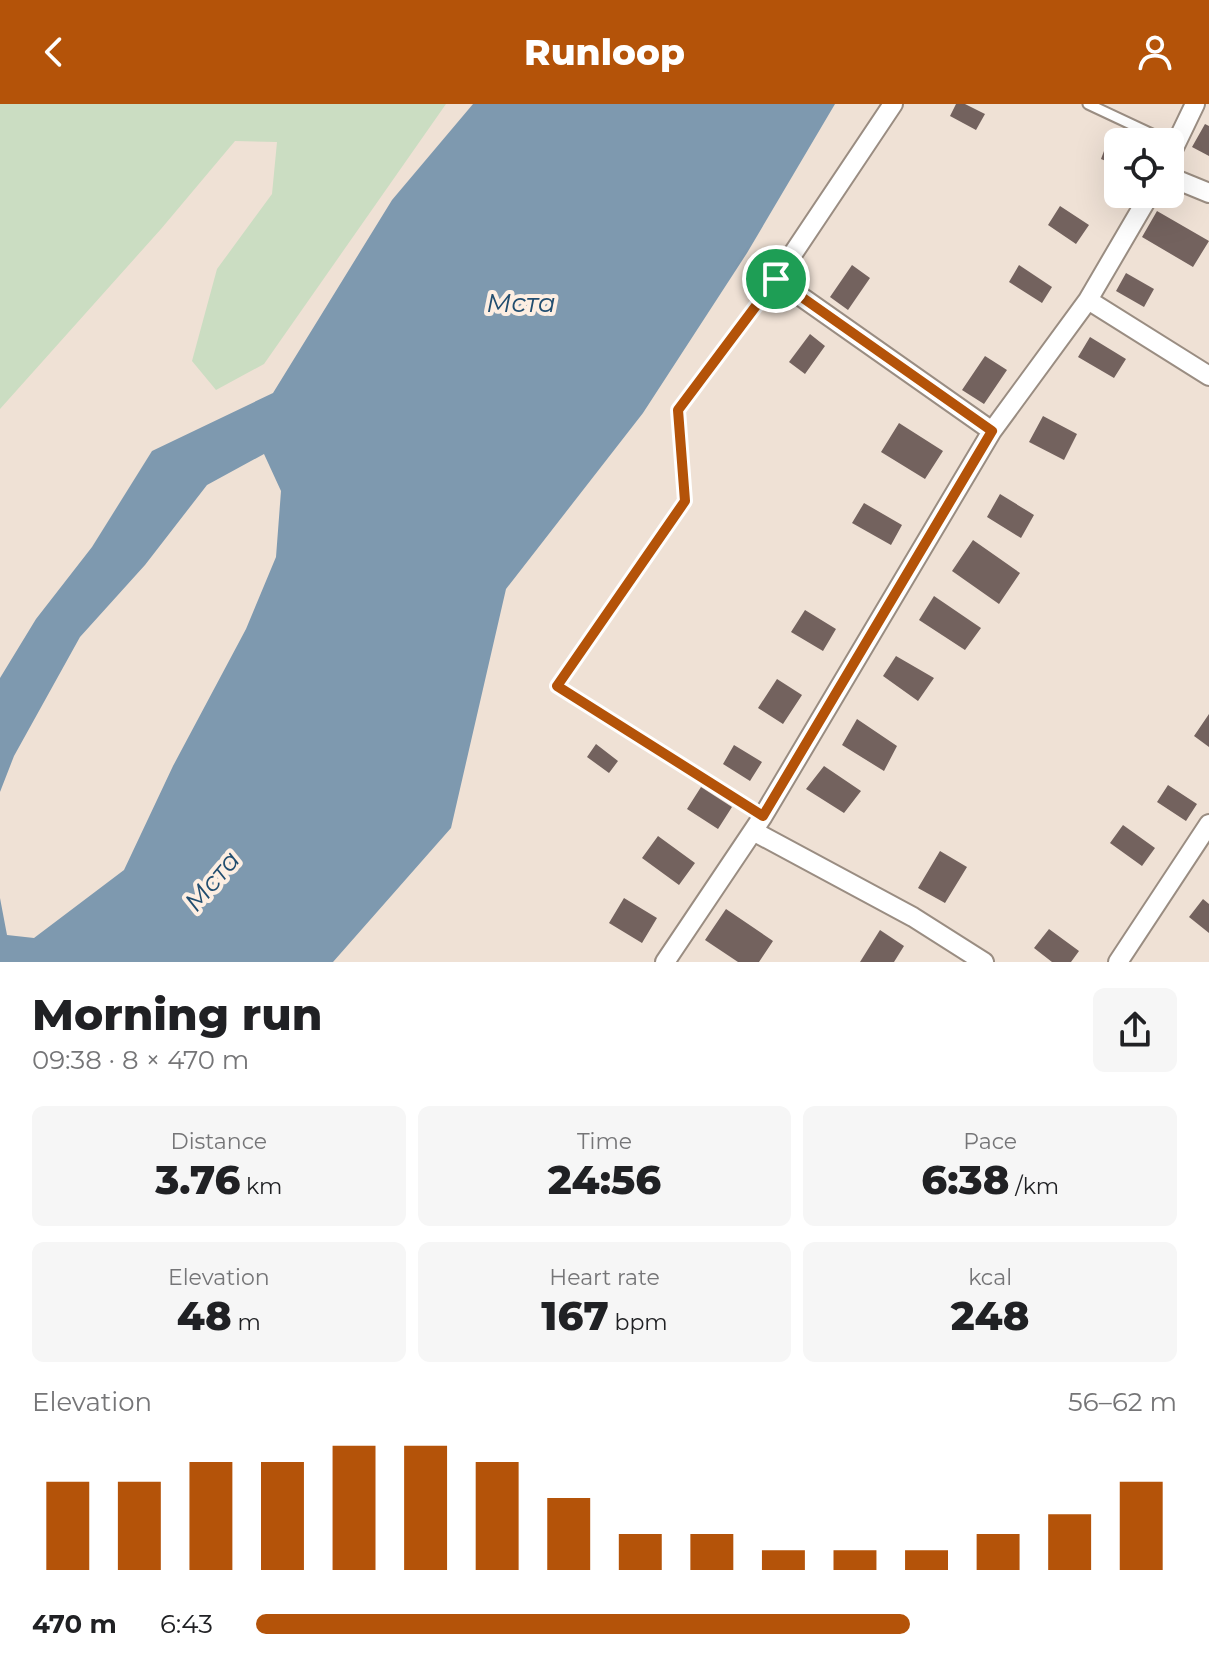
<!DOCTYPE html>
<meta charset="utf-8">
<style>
:root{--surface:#fff;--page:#f6f6f6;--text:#202124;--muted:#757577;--accent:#b45309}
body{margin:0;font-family:Montserrat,sans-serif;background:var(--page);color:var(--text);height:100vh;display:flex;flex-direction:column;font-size:30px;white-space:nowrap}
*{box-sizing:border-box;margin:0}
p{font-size:26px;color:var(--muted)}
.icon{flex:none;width:44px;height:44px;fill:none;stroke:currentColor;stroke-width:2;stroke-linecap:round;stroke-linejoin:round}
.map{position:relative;height:858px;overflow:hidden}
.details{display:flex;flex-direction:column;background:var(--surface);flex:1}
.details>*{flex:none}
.controls{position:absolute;left:1104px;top:24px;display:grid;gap:16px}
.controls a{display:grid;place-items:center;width:80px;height:80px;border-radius:12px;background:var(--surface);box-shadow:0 8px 32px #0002;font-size:40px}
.pin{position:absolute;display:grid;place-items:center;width:68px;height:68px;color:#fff;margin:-34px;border:4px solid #fff;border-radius:50%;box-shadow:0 2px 8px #0007}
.round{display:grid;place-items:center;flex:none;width:84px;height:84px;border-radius:12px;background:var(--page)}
.overview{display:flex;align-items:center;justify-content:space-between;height:136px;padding:0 32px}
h1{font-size:44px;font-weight:800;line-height:60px}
.figures{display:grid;grid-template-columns:repeat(3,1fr);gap:12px;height:136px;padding:8px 32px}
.figures div{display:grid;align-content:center;border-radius:12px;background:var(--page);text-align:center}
.figures b{font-size:40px;font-weight:800}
.figures small{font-size:22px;font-weight:400}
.figures p{font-size:22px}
.chart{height:224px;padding:16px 32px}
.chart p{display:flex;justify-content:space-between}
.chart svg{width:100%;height:144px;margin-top:8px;stroke:var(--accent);stroke-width:6}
ul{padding:0 32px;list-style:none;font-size:26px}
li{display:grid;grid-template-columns:128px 96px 1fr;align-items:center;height:60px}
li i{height:20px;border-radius:10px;background:var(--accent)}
header{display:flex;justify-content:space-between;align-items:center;height:104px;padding:0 32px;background:var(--accent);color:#fff;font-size:36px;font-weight:800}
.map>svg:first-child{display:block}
.green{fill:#cbddc2}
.water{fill:#7e99af}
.building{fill:#73625e}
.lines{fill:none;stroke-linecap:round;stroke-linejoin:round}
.lane-casing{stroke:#9a8d82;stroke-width:13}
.street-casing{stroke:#9a8d82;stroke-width:22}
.path{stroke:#9e948b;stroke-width:4;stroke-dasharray:4 6;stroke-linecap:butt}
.lane{stroke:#fff;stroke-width:9}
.street{stroke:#fff;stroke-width:18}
.route-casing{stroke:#fff;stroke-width:16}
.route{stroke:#b45309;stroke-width:10}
.labels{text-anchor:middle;stroke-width:8;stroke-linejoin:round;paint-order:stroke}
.water-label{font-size:26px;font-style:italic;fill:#214d6f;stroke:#fdeee2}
</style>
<header><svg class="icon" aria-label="back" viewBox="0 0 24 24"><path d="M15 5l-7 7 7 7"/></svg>Runloop<svg class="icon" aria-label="person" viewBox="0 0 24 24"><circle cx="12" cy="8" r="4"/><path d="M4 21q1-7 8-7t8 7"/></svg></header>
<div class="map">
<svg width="1209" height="858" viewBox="0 0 1209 858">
<rect width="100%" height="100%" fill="#efe1d5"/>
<!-- green -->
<path class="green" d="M0,0H446L264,260L216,286L192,257L217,165L272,90L277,38L235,37L161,125L0,305Z"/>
<!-- water -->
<path class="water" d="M473,0H835L747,149L643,309L506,485L451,724L333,858H0V794L7,831L34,834L124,766L173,662L246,525L276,453L281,387L264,350L207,381L145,461L80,533L14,652L0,688V574L36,515L92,443L152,347L273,289L392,96Z"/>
<!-- building -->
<path class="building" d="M956,0H965L985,10L976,26L950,12Z
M1205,20L1209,22V52L1192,43Z
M1110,31L1127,38H1118V62L1101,55Z
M1060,102L1089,121L1076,140L1048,121Z
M1157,107L1209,137L1193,163L1142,133Z
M852,161L870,174L848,206L830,193Z
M1019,161L1052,183L1042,199L1009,178Z
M1126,169L1154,185L1144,203L1116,187Z
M810,230L825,242L805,270L789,258Z
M1090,233L1126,255L1114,274L1078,253Z
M985,252L1007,266L984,300L962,286Z
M1043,312L1077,330L1064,356L1029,338Z
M899,319L943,347L925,375L881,348Z
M1000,390L1034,411L1021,434L987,413Z
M864,399L902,421L891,441L852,419Z
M973,436L1020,469L999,500L952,467Z
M934,492L981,524L965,546L919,516Z
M805,506L836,525L823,547L791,528Z
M896,552L934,574L918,597L883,572Z
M777,575L802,591L783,620L758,604Z
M1209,610V643L1194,632Z
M857,615L897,642L884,667L842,641Z
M596,640L618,657L609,669L587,653Z
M734,641L762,658L750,677L723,660Z
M824,662L861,687L844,709L806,685Z
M1168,681L1197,700L1186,717L1157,698Z
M701,683L732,703L718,725L687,705Z
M1123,721L1155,744L1142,762L1110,739Z
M658,732L695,759L679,781L642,754Z
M940,747L967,763L945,799L918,784Z
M624,794L657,814L642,839L609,819Z
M1203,795L1209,800V829L1189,813Z
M726,805L773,837L759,858H738L705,836Z
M1049,825L1079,847L1071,858H1052L1034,844Z
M880,826L904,842L894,858H860Z"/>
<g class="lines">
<defs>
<path id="lane" d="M1088,0L1169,38"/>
<path id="street" d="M893,0L776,175L992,327
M1170,52L1195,0
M1170,73L1209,89
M1088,196L1209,272
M753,727L913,813L984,858
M665,858L763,712L992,327L1088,196L1150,90
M1118,858L1209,720"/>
</defs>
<!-- lane casing -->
<use href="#lane" class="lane-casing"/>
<!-- street casing -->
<use href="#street" class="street-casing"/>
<!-- path -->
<path class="path" d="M747,702L557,582L685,397L678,306L765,190"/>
<!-- lane -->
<use href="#lane" class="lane"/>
<!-- street -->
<use href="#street" class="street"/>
</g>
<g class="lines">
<defs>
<path id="route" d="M776,175L992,327L763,712L557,582L685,397L678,306Z"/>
</defs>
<!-- route casing -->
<use href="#route" class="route-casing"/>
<!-- route -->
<use href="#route" class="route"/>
</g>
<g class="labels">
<!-- water labels -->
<g class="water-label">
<text x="521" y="208">Мста</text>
<text transform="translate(212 777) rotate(-50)" y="9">Мста</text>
</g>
</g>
</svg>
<div class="controls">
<a><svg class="icon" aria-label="locate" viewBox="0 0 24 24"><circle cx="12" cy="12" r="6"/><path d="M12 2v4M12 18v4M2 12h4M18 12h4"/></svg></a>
</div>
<div class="pin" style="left:776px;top:175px;background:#1e9e55"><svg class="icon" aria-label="arrive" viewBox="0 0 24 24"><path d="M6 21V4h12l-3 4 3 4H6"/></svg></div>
</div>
<section class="details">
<div class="overview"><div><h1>Morning run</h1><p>09:38 · 8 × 470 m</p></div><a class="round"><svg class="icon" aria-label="share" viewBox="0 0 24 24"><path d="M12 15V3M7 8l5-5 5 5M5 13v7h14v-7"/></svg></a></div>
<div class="figures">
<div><p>Distance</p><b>3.76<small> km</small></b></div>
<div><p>Time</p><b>24:56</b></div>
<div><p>Pace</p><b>6:38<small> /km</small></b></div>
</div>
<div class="figures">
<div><p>Elevation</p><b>48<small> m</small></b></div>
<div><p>Heart rate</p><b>167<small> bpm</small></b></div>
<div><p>kcal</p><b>248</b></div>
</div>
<div class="chart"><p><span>Elevation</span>56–62 m</p>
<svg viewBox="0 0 160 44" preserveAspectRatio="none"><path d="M5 44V17M15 44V17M25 44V11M35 44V11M45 44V6M55 44V6M65 44V11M75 44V22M85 44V33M95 44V33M105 44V38M115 44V38M125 44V38M135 44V33M145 44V27M155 44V17"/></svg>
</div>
<ul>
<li><b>470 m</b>6:43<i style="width:71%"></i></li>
</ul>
</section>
